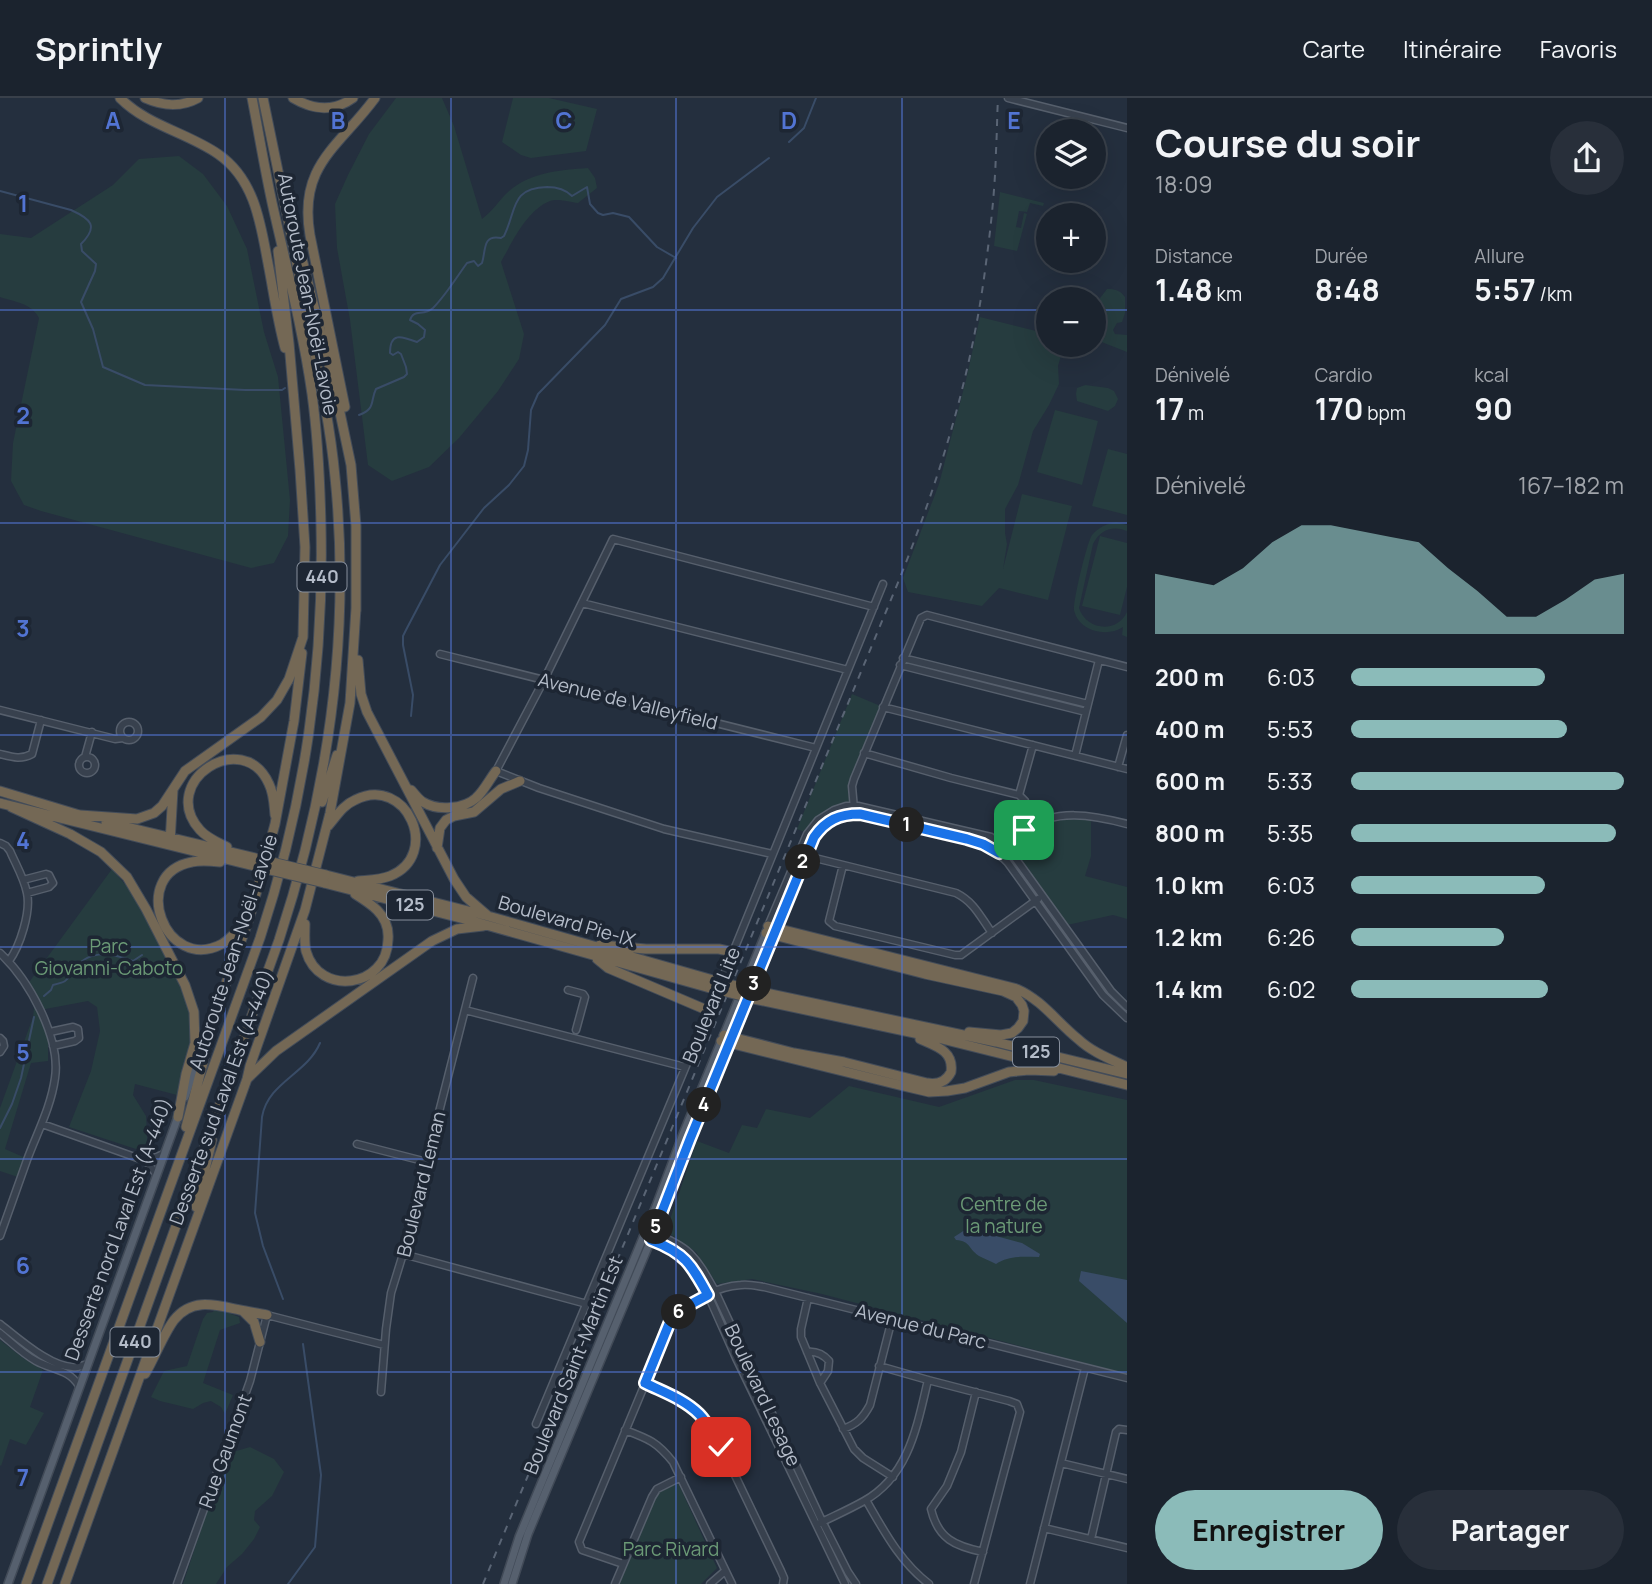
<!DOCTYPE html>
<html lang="fr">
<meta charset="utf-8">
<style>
:root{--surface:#1b232e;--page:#282f3a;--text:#f1f3f6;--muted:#a0a4aa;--line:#39404a;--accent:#8bbbb9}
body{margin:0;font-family:Manrope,sans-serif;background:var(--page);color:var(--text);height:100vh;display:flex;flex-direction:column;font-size:26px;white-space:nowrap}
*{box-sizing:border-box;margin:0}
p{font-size:23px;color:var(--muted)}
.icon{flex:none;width:38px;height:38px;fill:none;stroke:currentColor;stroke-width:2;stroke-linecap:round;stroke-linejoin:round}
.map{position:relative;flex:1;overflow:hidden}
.sheet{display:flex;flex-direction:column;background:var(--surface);width:525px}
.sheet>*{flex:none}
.tools{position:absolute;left:1036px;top:21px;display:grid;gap:14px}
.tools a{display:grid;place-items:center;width:70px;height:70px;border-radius:50%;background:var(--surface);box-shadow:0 7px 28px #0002,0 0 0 2px var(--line);font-size:35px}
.pin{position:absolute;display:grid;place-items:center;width:60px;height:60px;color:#fff;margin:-30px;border-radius:14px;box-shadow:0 4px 10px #0006}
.km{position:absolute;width:35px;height:35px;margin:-18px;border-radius:50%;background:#222;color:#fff;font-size:19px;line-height:35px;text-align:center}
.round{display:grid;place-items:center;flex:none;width:74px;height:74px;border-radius:37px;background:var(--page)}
.headline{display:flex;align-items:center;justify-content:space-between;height:119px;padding:0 28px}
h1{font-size:38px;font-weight:700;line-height:52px}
.metrics{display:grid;grid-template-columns:repeat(3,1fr);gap:10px;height:119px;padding:7px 28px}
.metrics div{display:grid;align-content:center}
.metrics b{font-size:30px;font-weight:700}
.metrics small{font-size:19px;font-weight:400}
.metrics p{font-size:19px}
.chart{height:196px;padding:14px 28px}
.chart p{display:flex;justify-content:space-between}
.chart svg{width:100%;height:126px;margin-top:7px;fill:var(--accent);opacity:.7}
.action{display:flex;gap:14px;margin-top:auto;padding:14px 28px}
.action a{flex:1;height:80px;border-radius:42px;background:var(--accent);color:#111;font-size:28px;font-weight:700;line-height:80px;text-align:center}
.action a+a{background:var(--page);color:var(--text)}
ul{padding:0 28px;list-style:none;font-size:23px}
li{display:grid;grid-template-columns:112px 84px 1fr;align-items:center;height:52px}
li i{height:18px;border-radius:9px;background:var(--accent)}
header{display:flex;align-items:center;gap:42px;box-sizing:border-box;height:98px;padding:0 35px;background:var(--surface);border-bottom:2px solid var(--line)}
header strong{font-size:33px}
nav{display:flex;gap:38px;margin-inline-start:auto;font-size:24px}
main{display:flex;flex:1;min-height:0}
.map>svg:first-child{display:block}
.green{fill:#263c3f}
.water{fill:#394c67}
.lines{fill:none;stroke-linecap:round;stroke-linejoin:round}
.stream{stroke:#394c67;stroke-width:2}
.minor-casing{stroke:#565f6c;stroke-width:9}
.major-casing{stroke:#414a57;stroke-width:10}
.highway-casing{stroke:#434c59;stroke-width:11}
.minor{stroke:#38414e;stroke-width:6}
.major{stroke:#56606e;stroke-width:7}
.highway{stroke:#746855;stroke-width:9}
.rail{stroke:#5a6575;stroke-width:2;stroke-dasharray:7 7;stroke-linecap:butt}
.highway-bridge-casing{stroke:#434c59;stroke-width:11;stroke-linecap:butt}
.highway-bridge{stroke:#746855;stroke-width:9}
.route-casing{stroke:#fff;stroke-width:14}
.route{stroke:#1a73e8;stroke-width:9}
.grid{fill:none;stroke:#5274d3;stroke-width:2;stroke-opacity:0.55}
.labels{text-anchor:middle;stroke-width:7;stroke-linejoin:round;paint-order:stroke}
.shield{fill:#1d2633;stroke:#878f9c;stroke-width:2}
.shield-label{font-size:18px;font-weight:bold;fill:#b4bcc9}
.street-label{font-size:19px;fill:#b4bcc9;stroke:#1d2633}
.park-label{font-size:19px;fill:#6b9a76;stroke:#1d2633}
.grid-label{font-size:23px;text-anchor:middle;font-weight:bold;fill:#5274d3;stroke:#1d2633;stroke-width:7;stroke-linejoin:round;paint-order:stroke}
</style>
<header>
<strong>Sprintly</strong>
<nav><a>Carte</a><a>Itinéraire</a><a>Favoris</a></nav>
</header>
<main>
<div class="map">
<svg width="1127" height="1486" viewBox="0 0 1127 1486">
<rect width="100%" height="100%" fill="#242f3e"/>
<!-- green -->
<path class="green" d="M396,0H442L454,28L482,121C493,113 499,102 509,93C531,74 560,72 588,70L595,80L597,90L578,105C570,104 558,100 550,103C527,112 512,144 501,164L524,236L519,261L498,293L459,340L429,369L392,383L368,367L350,222L337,150L335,106L348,77L369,36Z
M513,0H549L597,11L586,53L531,60L521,57L502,44Z
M179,58L203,76L227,108L247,151L264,234L278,279L290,402L288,438L274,465L251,470L41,413L24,407L11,383L13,345L39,220C31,205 15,204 0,199V136L31,140L113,87L139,61Z
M1000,94L1044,105L1043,108L1030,105L1027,114L1019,113L1016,129L1021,130L1024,115L1027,116L1017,153L994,148Z
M1107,191C1115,191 1120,192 1125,199V215L1122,224L1117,225L1113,232L1115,236L1127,237V254L1094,241V208Z
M980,219L1048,236V247H1064L1058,268L1059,286L1049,307L1033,333L1018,387L1005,411V435L1007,446L1003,471L1022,396L1072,408L1048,502L999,490L982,508L908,494L903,480L939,386L966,282Z
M1085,287L1108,290L1114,293L1118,301L1115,308L1108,313L1077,303L1076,296L1077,290Z
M1055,312L1098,323L1082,387L1037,374Z
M1108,351L1127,356V417L1092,408Z
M1116,424L1127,427V433C1112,427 1100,432 1093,446L1079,510C1086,532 1117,536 1127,514V539L1122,537L1123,529C1107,540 1078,533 1074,512C1073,503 1087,444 1092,437C1099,429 1106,426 1116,424Z
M1100,438L1127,445V489L1120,517L1082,508Z
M852,596L883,609L851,685L854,707L834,712L807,735L797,731Z
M1057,719H1091V758L1085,778L1127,789V821L1113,817L1067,827L1007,748L1023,734Z
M112,771L134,797L184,894L190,914L192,934L189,951L177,997L135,986L133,997L146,1018L148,1055L69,1029L91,973L100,933L97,909L88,903L40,912L48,930V963L31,965L5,1051L28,1061L21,1080L0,1073V1010L33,919L35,902L25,887L30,883Z
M1015,982H1034L1127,1002V1276L822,1196L752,1181L717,1186L696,1154L666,1133L697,1043L729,1055L742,1027L757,1030L766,1011L810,1020L849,988L939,1009Z
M215,1210L239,1219L240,1225L220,1232L203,1285L233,1297L225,1316L221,1309L211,1303L203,1305L193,1311L160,1303L151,1299L164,1273L187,1268L203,1221L207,1215L213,1214Z
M0,1242L23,1260L43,1272L30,1309L44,1315L26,1347L10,1341L1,1368L0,1367Z
M250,1349L274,1361L284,1374L272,1398L255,1413L254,1422L260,1429L254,1441L242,1456L227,1469L216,1486H183L226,1356Z
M674,1385H677L679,1387L717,1470L701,1486H618L654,1400L658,1394Z"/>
<!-- water -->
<path class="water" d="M979,1126L988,1128L996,1138L1022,1145L1040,1156L1039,1159C1023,1159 1010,1157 996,1166C991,1163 984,1161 979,1158C968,1151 971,1143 956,1142L954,1139L971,1128Z
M1081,1173L1127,1182V1225L1079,1183Z"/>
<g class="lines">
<!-- stream -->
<path class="stream" d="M789,44L804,30L816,0
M0,93L71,112C91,121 99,128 81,146L82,153L96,166L95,173L81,204L93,231L103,269L145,287L245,292H282L285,290
M359,317C376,311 370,303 376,291L404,279L407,276L406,269L401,256L398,254L393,257L390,255C390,234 401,238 417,244L424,239L425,232L418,226L410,222C414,210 423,219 433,210C446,197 456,180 467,165L474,163L478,168L482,165C486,153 482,136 501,140L504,138C517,112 510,90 547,89C557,89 565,91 572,98L587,89L590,106L598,115L603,117L613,115L629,119L657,149L676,160
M411,618L413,597L403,547V538L406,532L440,467L484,410L509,387L524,368L528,352L531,312L538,296L605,227L621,201L653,189L663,180L693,130L717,99L769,60
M44,898L51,892L53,887C70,883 66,882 75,870C91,850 114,856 133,863L142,857
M0,1030L12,1006L21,980L34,919
M283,1201L263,1148L255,1115L262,1019C268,984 307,976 320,945
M288,1486L315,1449L321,1377L303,1246"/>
<defs>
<path id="minor" d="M1008,0L1127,30
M582,505L848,572
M440,556L816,650
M903,560L1088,606
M900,567L1086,614
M883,609L1127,671
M0,612L115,641L123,640
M120 633a9 9 0 1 1 18 0a9 9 0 1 1-18 0Z
M864,655L951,680L1019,697L1025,703L1035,725
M0,656C12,659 21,662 32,656L41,622
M1075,658L1099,562
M79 667a8 8 0 1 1 16 0a8 8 0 1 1-16 0Z
M85,659L92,634
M1118,669L1127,637
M1019,697L1033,647
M854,711L852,688L854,681L921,520L927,517L1127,569
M0,745L6,748L10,753C16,767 24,780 27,795C31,814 20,848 9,863
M1004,750C1010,744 1017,737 1024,732C1055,710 1093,717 1127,726
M772,756L664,731L539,690L496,673L544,582L613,441L874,509
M803,757L956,795C974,804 980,818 992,835
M843,767L829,823L835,828L955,857H961L1038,801
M23,782L46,776L49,777L53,785L49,789L27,795
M768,828L807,736L818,722L834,712L846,708H858L991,739L1013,757L1111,893L1127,909
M776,830L814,739C827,721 837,717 860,716L967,741C983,746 996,752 1008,765L1103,897L1127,920
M0,855C29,882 61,940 55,980C51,1009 37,1035 27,1062C18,1087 9,1113 0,1138
M568,892L583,896L585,899L576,932
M465,912L685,969
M50,934L73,929L78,931L79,940L75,943L53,948
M0,940L3,943L4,948L0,954
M42,1026L146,1063L157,1077
M357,1046L427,1064
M146,1063L164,1056
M651,1134C690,1149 695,1157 715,1193L822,1423L848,1474L856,1486
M643,1139L661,1146L677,1155L687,1162L695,1172L708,1197L736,1260L845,1486
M403,1156L587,1206
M808,1200L801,1231V1239L820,1285L854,1351L863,1360L893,1379
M0,1226C18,1240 53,1272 77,1269C79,1269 87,1266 88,1266
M0,1235C12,1245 23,1256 36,1263C52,1272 69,1271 79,1288
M807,1254C816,1253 823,1256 829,1263L828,1273L820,1285
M879,1268L928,1282L1009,1303L1017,1306L1020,1314L974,1486
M645,1285L685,1305L697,1314L705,1323L721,1348L781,1473L784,1480L783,1486
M381,1294L386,1231L391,1195L403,1156L473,880
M976,1294L961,1354L947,1388L931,1411C938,1441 955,1448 983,1454
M536,1326L709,913L883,486
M843,1331C857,1326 863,1320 870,1307L892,1221
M625,1332C649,1341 657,1344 673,1364L732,1486
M1061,1365L1127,1381
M866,1402C884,1433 900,1464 929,1486
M820,1425C834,1418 850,1411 864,1403C909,1378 917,1328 928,1282
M1044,1430L1127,1450
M1091,1441L1116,1334L1119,1331L1127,1332
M623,1466L582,1452L579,1444L672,1221C689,1204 717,1188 741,1187C749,1186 757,1188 764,1189L1127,1280
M177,1486L250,1283L267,1217L384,1247
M615,1486L652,1399L657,1391L681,1379
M710,1486L725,1473
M1030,1486L1085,1270"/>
<path id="major" d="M185,999L203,947
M8,1486L179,1016
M504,1486L519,1439L656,1108L683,1036L767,832
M512,1486L528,1436L651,1142L690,1041L775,835"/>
<path id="highway" d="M120,0C148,28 186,34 218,56C253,80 260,121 267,160C273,190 277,221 285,250
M145,0C163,8 180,10 198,0
M293,0C313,12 334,14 353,0
M298,145L335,291L351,367L356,428V513
M345,309L310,137C298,67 339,49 375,0
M358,562L361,596L367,614L454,781L466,799L488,818
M411,692C415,696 418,701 423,704C437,713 464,711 476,700C484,693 489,682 496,673
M0,693L86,719
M322,704L337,657
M0,705L254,768
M11,709L70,736L101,754L127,779L146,811L185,887L194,914L195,945L186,976L178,1019
M80,717L137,721L154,715L162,708L185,673L261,619L277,602L289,581L303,539L305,449L300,372L289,245L278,153
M106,724L255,760
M328,728C336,719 343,707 355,702C407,676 442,757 390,778C380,782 368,782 358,783
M170,745L173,692
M227,749C217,744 207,740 200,732C157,684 243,628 269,686C274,696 274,707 275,717
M437,750L440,730L446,722L454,718L474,714L501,691L520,683
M220,764C211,763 201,762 192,764C128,776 165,876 222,846C232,840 239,831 246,822
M326,777L488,818L713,882
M324,785L472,823L710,890
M305,826C305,835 304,844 306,853C319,899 387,890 388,842C389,831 385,820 377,812C371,806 363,801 355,796
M768,828L1017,891C1042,902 1057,924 1078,941C1092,954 1110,961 1127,969
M766,835L925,876L1003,893L1016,899L1022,907L1024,913L1023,923L1018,930L1012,935L1001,937L969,934
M600,847L646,851H719L733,854
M597,861L608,870L709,913
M757,893L996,944L1127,976
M754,901L938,940L1127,987
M724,937L794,955L844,964L927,985C938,987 946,984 951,974C954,953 936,948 920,941
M721,943L903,988L929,994L947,993L965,990L1009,974L1029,972L1054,973
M248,980L276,953L432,843L457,831L483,828
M186,1029L203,965L210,930L250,818L275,726L294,623L302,555
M196,1109L212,1042
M243,1213L254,1224L260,1244
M145,1276C155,1259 163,1237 174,1222C192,1199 216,1207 240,1212C249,1214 258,1215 267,1217
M26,1486L260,840C305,704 324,571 321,428C320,384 318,340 312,296C303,233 287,171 273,109C265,73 259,36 252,0
M47,1486L279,842C328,693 351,536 335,379C330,324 318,271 307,218C293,145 278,73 263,0
M65,1486L247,981L250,968L305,812L330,715L350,605L356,510"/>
</defs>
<!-- minor casing -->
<use href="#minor" class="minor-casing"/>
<!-- major casing -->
<use href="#major" class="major-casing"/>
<!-- highway casing -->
<use href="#highway" class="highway-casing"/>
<!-- minor -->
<use href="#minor" class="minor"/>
<!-- major -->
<use href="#major" class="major"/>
<!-- highway -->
<use href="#highway" class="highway"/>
<!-- rail -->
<path class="rail" d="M483,1486L897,487C939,383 972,277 986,165C991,128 995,91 996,53C997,36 997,18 998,0"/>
<defs>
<path id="highway-bridge" d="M255,760L326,777
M254,768L324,785
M713,882L757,893
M710,890L754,901"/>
</defs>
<!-- highway-bridge casing -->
<use href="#highway-bridge" class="highway-bridge-casing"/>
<!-- highway-bridge -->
<use href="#highway-bridge" class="highway-bridge"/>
</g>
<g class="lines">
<defs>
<path id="route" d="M721,1349C714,1338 708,1325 699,1316C684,1301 663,1294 645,1285L671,1221L682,1211L708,1197C691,1166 685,1155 651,1142L690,1041L814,739C826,722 839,716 860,716L967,741L983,746L999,755L1024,732"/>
</defs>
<!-- route casing -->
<use href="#route" class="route-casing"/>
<!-- route -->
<use href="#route" class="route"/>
</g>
<!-- grid -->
<path class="grid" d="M225,0V1486M451,0V1486M676,0V1486M902,0V1486M0,212H1048M1094,212H1127M0,425H1127M0,637H1127M0,849H1127M0,1061H1127M0,1274H1127"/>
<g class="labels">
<!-- shield labels -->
<g class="shield">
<rect x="297.5" y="464.5" width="49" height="29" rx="5"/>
<rect x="387" y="792.5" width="46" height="29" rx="5"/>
<rect x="1013" y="939.5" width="46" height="29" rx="5"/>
<rect x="110.5" y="1229.5" width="49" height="29" rx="5"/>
</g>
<g class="shield-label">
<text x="322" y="485">440</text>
<text x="410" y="813">125</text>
<text x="1036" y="960">125</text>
<text x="135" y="1250">440</text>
</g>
<!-- street labels -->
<g class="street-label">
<text transform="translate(308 196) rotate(79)" y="7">Autoroute Jean-Noël-Lavoie</text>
<text transform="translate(628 603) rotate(14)" y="7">Avenue de Valleyfield</text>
<text transform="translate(567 823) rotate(16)" y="7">Boulevard Pie-IX</text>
<text transform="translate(233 854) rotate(-72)" y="7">Autoroute Jean-Noël-Lavoie</text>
<text transform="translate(711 907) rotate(-68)" y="7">Boulevard Lite</text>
<text transform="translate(221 999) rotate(-70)" y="7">Desserte sud Laval Est (A-440)</text>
<text transform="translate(421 1086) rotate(-76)" y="7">Boulevard Leman</text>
<text transform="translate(118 1131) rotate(-70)" y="7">Desserte nord Laval Est (A-440)</text>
<text transform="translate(921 1228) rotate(14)" y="7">Avenue du Parc</text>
<text transform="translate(573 1267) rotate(-68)" y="7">Boulevard Saint-Martin Est</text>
<text transform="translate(763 1297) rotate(65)" y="7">Boulevard Lesage</text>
<text transform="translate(225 1353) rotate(-70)" y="7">Rue Gaumont</text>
</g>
<!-- park labels -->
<g class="park-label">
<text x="109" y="855">Parc<tspan x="109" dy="22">Giovanni-Caboto</tspan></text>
<text x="1004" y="1113">Centre de<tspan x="1004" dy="22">la nature</tspan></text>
<text x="671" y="1458">Parc Rivard</text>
</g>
</g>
<g class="grid-label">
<text x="113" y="31">A</text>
<text x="338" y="31">B</text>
<text x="564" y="31">C</text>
<text x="789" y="31">D</text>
<text x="1014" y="31">E</text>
<text x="23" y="114">1</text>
<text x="23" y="326">2</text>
<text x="23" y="539">3</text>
<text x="23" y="751">4</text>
<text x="23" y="963">5</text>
<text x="23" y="1176">6</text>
<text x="23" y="1388">7</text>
</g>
</svg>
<div class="tools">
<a><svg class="icon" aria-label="layers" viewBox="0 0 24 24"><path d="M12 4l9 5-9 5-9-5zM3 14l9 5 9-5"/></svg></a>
<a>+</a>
<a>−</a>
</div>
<div class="pin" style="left:1024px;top:732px;background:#1e9e55"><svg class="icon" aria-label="arrive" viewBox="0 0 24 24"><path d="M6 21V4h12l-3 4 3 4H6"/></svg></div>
<div class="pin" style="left:721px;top:1349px;background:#d93025"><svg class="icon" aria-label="check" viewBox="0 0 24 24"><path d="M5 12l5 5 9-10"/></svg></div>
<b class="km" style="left:907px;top:727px">1</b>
<b class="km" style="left:803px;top:764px">2</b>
<b class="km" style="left:754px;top:886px">3</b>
<b class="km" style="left:704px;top:1007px">4</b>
<b class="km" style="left:656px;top:1129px">5</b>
<b class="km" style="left:679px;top:1214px">6</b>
</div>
<section class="sheet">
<div class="headline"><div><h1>Course du soir</h1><p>18:09</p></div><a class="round"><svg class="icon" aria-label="share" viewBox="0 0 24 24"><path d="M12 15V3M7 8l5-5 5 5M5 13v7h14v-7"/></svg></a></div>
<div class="metrics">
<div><p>Distance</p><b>1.48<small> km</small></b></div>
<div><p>Durée</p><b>8:48</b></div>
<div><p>Allure</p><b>5:57<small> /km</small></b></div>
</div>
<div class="metrics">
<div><p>Dénivelé</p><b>17<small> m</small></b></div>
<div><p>Cardio</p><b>170<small> bpm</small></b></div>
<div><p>kcal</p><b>90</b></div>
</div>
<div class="chart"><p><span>Dénivelé</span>167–182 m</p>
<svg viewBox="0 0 160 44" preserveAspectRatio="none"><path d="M0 44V23L10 25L20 27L30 21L40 12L50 6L60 6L70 8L80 10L90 12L100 21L110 29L120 38L130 38L140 32L150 25L160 23V44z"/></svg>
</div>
<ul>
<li><b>200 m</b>6:03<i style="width:71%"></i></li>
<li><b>400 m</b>5:53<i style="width:79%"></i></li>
<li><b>600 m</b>5:33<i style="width:100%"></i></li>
<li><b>800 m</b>5:35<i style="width:97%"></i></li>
<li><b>1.0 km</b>6:03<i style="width:71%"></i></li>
<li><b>1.2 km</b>6:26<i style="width:56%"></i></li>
<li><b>1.4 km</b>6:02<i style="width:72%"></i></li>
</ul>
<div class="action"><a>Enregistrer</a><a>Partager</a></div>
</section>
</main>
